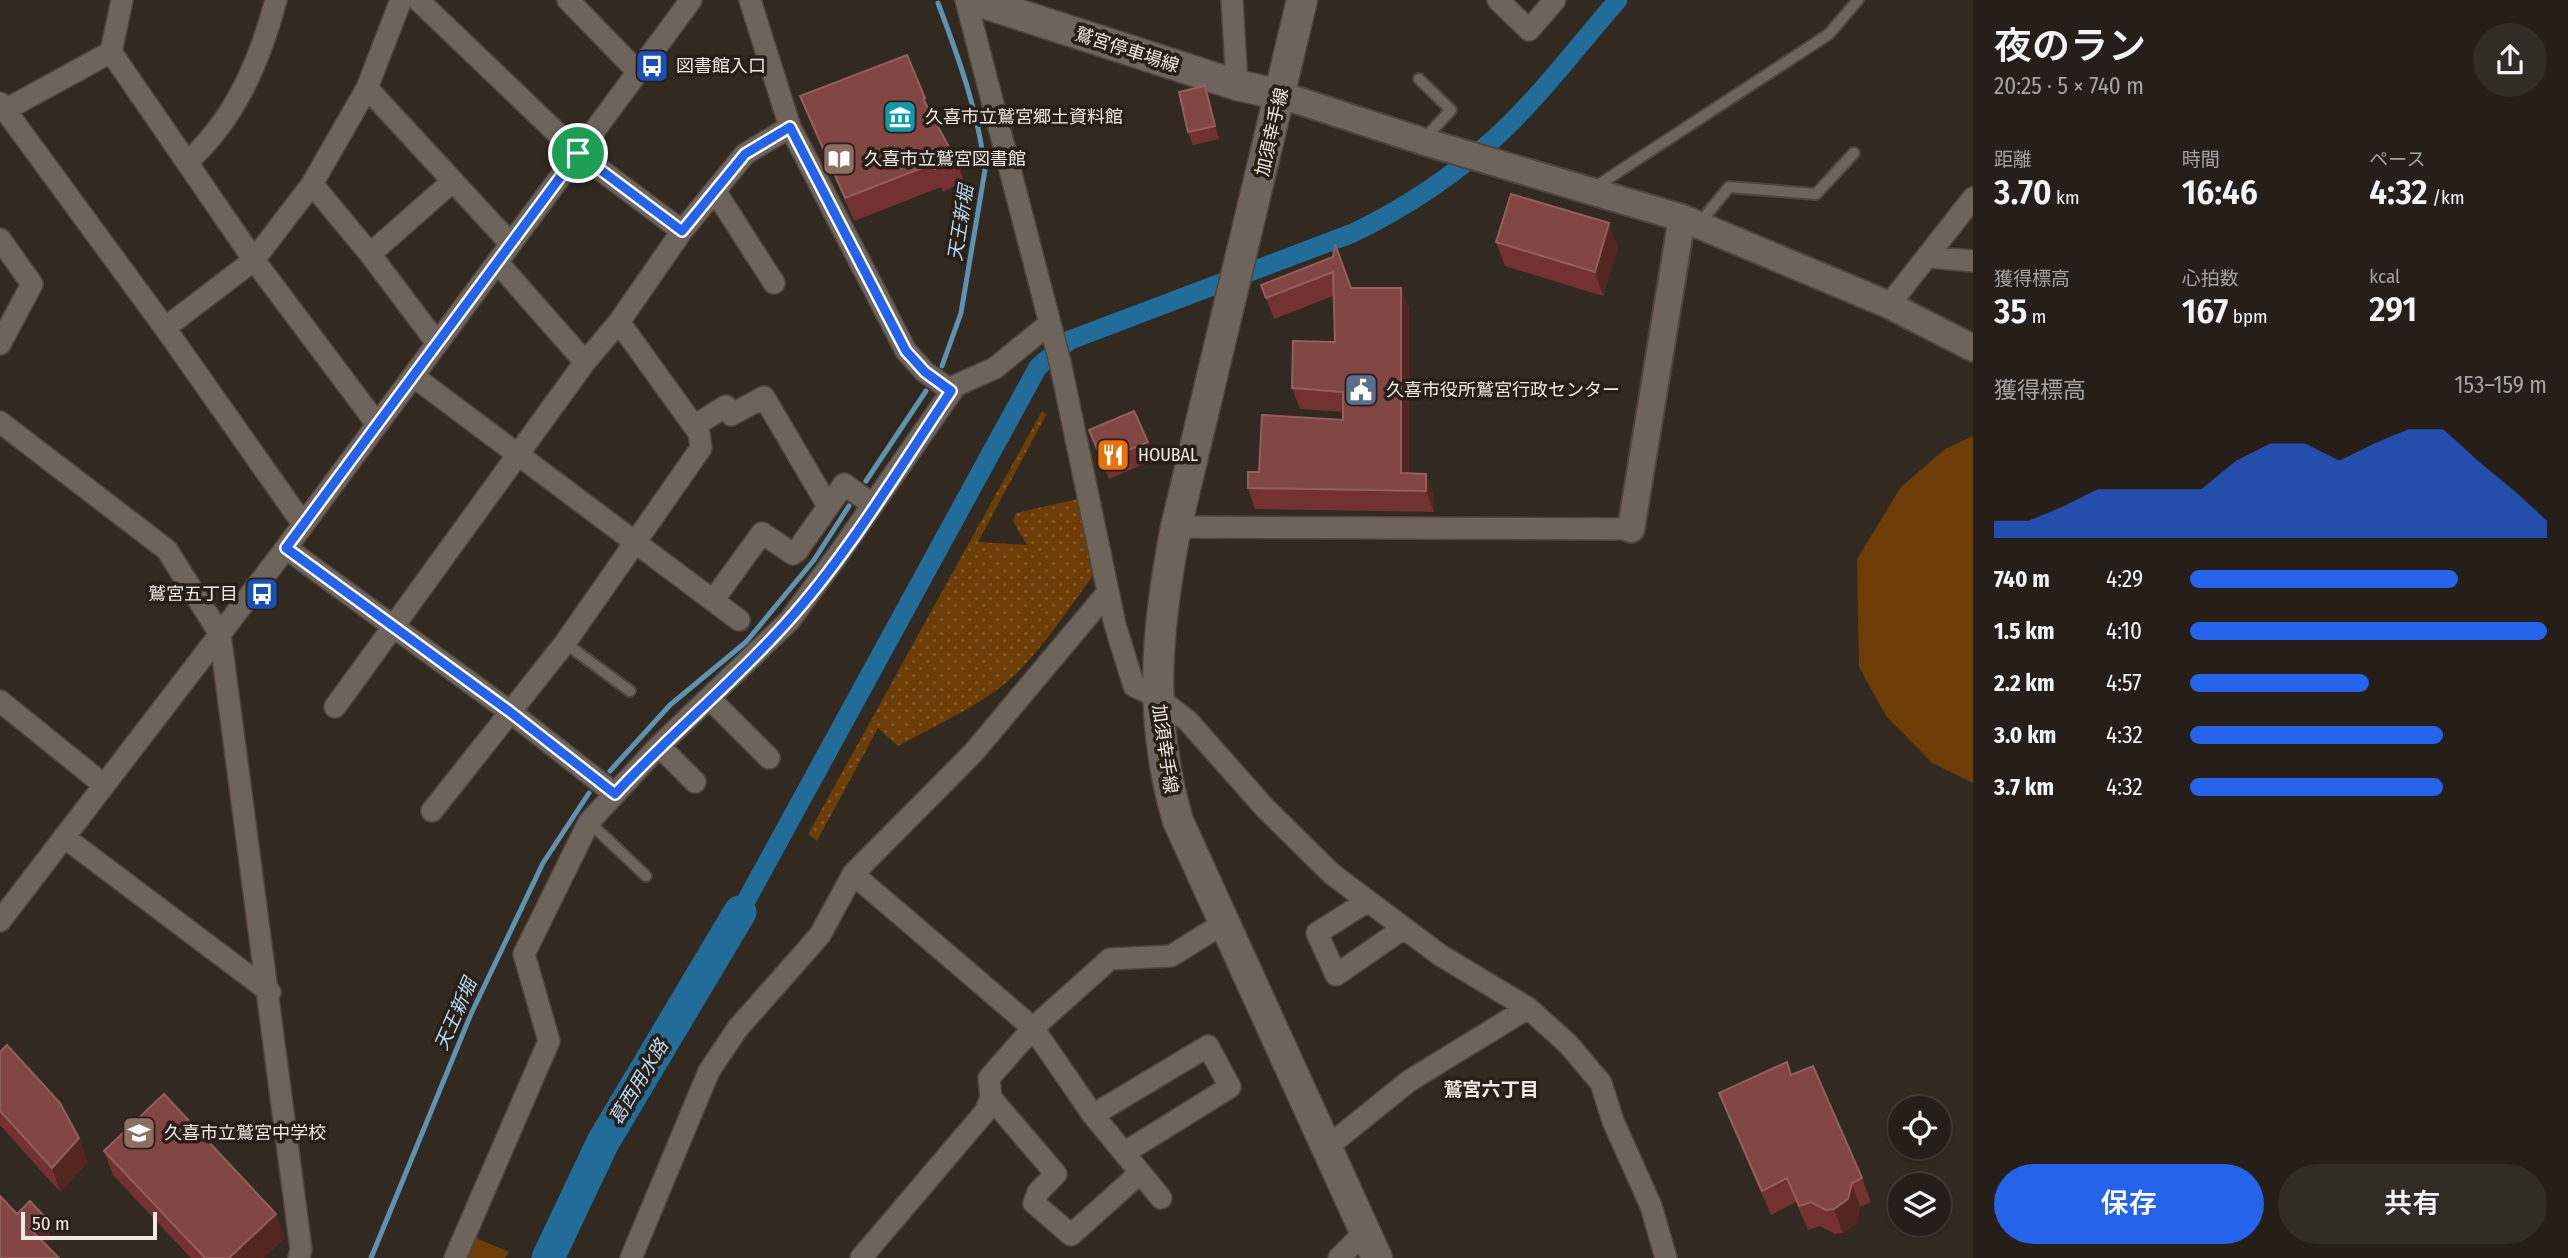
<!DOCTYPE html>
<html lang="ja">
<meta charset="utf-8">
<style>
:root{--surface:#261f19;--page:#322c26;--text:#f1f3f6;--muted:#a4a2a2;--line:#423d38;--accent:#2563eb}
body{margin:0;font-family:"Fira Sans Condensed","Noto Sans JP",sans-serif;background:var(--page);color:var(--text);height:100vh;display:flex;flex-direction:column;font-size:26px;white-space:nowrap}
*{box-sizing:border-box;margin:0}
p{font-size:23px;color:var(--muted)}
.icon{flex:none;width:38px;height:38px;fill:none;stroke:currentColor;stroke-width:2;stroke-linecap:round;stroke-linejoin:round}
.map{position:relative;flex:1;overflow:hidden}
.drawer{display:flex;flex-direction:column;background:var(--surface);width:595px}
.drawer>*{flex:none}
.tools{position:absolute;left:1888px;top:1096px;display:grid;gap:14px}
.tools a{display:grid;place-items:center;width:63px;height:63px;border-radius:50%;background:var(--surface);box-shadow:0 2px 5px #0004,0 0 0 2px var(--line);font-size:35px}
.scale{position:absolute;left:21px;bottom:18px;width:136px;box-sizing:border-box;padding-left:7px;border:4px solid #f0e9e4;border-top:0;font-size:19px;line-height:24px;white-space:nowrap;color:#f0e9e4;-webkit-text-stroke:5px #281f18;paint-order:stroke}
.pin{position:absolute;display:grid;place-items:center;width:60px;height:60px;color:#fff;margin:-30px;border:4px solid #fff;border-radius:50%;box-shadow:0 2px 7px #0007}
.round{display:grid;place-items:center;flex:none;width:74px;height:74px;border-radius:37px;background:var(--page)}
.summary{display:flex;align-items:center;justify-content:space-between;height:119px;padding:0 21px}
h1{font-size:38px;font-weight:600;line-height:52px}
.stats{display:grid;grid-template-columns:repeat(3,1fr);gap:10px;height:119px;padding:7px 21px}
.stats div{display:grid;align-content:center}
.stats b{font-size:35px;font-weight:600}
.stats small{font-size:19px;font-weight:400}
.stats p{font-size:19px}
.chart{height:196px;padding:14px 21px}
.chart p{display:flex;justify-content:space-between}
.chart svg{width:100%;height:126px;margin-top:7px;fill:var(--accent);opacity:.7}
.action{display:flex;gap:14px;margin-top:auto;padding:14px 21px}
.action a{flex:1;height:80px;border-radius:42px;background:var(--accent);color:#fff;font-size:28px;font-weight:600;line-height:80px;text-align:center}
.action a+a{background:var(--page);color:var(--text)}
ul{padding:0 21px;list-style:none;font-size:23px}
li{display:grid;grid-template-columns:112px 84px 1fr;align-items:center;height:52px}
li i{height:18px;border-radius:9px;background:var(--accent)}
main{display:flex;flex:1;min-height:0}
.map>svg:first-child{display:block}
.grass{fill:url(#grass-dots)}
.park{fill:#6c3d06}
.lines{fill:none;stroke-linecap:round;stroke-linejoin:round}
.stream{stroke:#5f92b0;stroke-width:5}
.canal{stroke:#216c99;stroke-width:19}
.river{stroke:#216c99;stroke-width:33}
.service-casing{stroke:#4d453f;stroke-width:14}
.minor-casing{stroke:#4d453f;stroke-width:24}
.tertiary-casing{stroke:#4d453f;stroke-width:30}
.secondary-casing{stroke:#4d453f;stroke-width:33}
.service{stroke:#6e645b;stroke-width:10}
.minor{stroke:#6e645b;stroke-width:21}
.tertiary{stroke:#6e645b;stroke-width:26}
.secondary{stroke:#6e645b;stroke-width:30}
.wall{fill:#733231}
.shaded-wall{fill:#542622}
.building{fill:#814544;stroke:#925f5d;stroke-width:2}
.route-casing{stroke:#fff;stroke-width:14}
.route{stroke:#2563eb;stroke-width:9}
.labels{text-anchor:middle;stroke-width:7;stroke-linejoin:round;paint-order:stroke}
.street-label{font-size:18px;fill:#f0e9e4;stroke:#281f18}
.poi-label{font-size:18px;fill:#f0e9e4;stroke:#281f18;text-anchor:start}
.water-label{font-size:19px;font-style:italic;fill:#b6d9f3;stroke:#281f18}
.neighbourhood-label{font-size:19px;font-weight:bold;fill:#f0e9e4;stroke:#281f18}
</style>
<main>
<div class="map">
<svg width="1973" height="1258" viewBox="0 0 1973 1258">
<defs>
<pattern id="grass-dots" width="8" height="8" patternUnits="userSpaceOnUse" patternTransform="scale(1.75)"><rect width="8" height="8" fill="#6c3d06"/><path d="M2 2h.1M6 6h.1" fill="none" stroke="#81592a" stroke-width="1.8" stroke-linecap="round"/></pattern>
</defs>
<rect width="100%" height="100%" fill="#322921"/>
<!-- grass -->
<path class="grass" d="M1042,411L1046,415L978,542L1027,545L1013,521L1016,513L1078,499L1095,573C1070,607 1047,642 1018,672C985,704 938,724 898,746L878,728L817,841L808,834Z"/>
<!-- park -->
<path class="park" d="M1973,436V783L1932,763L1886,716L1859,667L1857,559L1901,487L1945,449Z
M476,1238L509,1252L505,1258H463L471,1241Z"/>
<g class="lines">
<!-- stream -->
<path class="stream" d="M938,3C958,56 979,114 985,170L961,313L942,366
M866,481L926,391
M610,771L670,705L746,642L814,560L849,506
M371,1258L471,1014L543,863L589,793"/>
<!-- canal -->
<path class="canal" d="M740,912L1038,367L1070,340L1353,233C1405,208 1453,176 1496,137C1538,99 1580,43 1618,0"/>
<!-- river -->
<path class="river" d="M548,1258L603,1142L740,912"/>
<defs>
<path id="service" d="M1419,79L1451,110L1424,139
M1592,189L1829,34L1858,0
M1698,225L1729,187L1816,194L1854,153
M565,643L630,691
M589,822L646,876"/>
<path id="minor" d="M122,0L111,52L254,260L377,424
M418,0L578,153L682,231
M568,0L638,72
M750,0L790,127L906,351L925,372L952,391L955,386L995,368L1049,324
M966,0L1060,362L1115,625L1134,686L1157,697L1188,721L1265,808L1332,874L1440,955L1528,1008L1568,1044L1601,1083L1613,1121L1651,1206L1666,1258
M1232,0L1237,85
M1498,0L1529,30L1555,0
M367,88L511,244
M0,103L165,328L303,524
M5,110L111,52
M187,162C235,120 260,60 276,0
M312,184L370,254L437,343
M715,191L774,283
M0,239L32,284L0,344
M370,254L453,181
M1929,257L1973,261
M497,262L585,362
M1889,305L1973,198
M165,328L254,260L312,184L367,88L401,0
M413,376L739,620
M0,422L167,550L220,634L301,1249L299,1258
M694,426L726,406L731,415L764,397L828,506
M1176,527L1631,529
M286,548L509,711L615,794
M714,599L762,533L793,554L797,551L844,484L873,505
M710,699L769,758
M0,701L104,785
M335,707L585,362L619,322L682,231L745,154L790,127
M659,746L695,782
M432,811L565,643L701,448L699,433L619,322
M64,837L270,992
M853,874L1033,1028L1093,1115L1161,1198
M1368,901L1317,933L1336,975L1404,928
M0,921L286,548L691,0
M991,1098L1056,1174L1038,1192L1034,1203L1071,1235L1140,1173
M1093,1115L1208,1046L1230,1087L1124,1153
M1326,1148L1409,1081L1528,1008
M455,1258L549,1041L524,954L589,822L659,746L789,621L838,555L952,391
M631,1258L709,1071L738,1028L820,935L853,874L974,752L1108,592
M861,1258L985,1112L991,1098L989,1078L1033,1028L1110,959L1171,956L1224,923
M1339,1258L1365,1232"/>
<path id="tertiary" d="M1281,95L1422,141L1682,218L1889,305L1973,348
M1631,529L1682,218"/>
<path id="secondary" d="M974,0L1237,85L1281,95
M1302,0L1176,527C1156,630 1148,719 1178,821L1377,1258"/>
</defs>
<!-- service casing -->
<use href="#service" class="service-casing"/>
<!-- minor casing -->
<use href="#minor" class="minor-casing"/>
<!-- tertiary casing -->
<use href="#tertiary" class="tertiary-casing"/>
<!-- secondary casing -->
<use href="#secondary" class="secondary-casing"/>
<!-- service -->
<use href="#service" class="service"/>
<!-- minor -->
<use href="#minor" class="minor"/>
<!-- tertiary -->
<use href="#tertiary" class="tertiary"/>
<!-- secondary -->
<use href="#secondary" class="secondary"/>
</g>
<!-- wall -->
<path class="wall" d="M800,96L925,98L931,114L955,158L964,181L943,192L941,187L854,221L809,119Z
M1209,98L1219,139L1193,145L1188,132Z
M1496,242L1618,247L1603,296L1505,266Z
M1333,257L1351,288H1401L1409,309V473L1434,495V512L1255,509L1248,488L1259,472L1343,420V412L1300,409L1292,388L1335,342L1333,296L1274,319L1261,285Z
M1089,430L1148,442L1154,460L1109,479Z
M0,1052L88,1162L60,1192L0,1125Z
M1791,1075L1862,1178L1871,1202L1860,1207L1857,1223L1843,1233L1835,1234L1820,1226L1808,1230L1796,1202L1771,1215L1728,1117L1719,1093Z
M104,1151L285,1238L263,1258H191L113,1175Z"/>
<!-- shaded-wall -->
<path class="shaded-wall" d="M1205,86L1209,98L1219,139L1215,126Z
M1609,223L1618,247L1603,296L1595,272Z
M1401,288L1409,309V491L1401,473Z
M1426,474L1434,495V512L1426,491Z
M79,1138L88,1162L60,1192L52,1168Z
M1852,1183L1860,1207L1857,1223L1843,1233L1834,1209Z
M276,1214L285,1238L263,1258H229Z
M43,1215L52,1239L38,1252L29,1228Z"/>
<!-- building -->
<path class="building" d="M907,55L925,98L923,99L955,158L935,169L932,164L845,198L800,96Z
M1205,86L1215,126L1188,132L1179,92Z
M1511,194L1609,223L1595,272L1496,242Z
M1335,244L1351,288H1401V473L1426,474V491L1248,488V472H1259L1262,415L1343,420V392L1292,388L1293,341L1335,342L1333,272L1266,298L1261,285L1333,257Z
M1134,411L1148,442L1102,461L1089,430Z
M7,1045L60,1103L79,1138L52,1168L0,1111V1052Z
M1787,1062L1791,1075L1813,1066L1862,1178L1852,1183L1848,1199L1834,1209L1826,1210L1811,1202L1799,1206L1787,1178L1762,1191L1719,1093Z
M164,1094L276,1214L229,1258H205L104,1151Z
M0,1196L17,1214L30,1201L43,1215L29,1228L59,1258H2L0,1256Z"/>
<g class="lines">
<defs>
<path id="route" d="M790,127L906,351L925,372L951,391C900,467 849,553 788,621C734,682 670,734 615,794L509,711L286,548L578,153L682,231L745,154Z"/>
</defs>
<!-- route casing -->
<use href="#route" class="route-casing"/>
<!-- route -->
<use href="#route" class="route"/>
</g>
<!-- icons -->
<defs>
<symbol id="bus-square" viewBox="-11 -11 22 22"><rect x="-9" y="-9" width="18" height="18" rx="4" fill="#1a4fb4" stroke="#281f18"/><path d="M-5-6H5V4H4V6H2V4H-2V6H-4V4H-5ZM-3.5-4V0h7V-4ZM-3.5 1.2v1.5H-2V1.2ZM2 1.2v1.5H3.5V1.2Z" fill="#fff"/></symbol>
<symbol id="museum-square" viewBox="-11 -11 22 22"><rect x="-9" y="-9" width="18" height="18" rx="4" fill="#0f9aa8" stroke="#281f18"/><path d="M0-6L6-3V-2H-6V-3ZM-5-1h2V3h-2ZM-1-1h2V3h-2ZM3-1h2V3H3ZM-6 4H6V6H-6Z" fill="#fff"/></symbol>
<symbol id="library-square" viewBox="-11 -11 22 22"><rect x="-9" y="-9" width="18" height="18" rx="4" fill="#8d6e63" stroke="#281f18"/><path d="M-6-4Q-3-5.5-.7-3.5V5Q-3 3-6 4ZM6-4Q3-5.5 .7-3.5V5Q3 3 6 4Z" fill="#fff"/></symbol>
<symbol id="civic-square" viewBox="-11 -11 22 22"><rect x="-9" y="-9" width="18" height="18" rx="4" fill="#5c6f8a" stroke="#281f18"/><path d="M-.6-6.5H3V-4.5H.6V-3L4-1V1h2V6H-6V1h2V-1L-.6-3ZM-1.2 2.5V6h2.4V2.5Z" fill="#fff"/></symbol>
<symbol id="restaurant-square" viewBox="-11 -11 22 22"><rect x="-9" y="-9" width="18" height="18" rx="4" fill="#e8710a" stroke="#281f18"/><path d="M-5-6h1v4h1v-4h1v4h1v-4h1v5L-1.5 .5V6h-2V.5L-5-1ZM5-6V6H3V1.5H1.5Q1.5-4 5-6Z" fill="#fff"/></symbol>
<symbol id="school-square" viewBox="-11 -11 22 22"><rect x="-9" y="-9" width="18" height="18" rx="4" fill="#8d6e63" stroke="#281f18"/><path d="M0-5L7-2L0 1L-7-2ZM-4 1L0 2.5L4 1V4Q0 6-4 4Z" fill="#fff"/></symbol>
</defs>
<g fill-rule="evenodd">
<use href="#bus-square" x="633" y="47" width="38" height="38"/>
<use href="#museum-square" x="881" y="98" width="38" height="38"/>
<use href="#library-square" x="820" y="140" width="38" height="38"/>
<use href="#civic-square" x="1342" y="371" width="38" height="38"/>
<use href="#restaurant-square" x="1094" y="436" width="38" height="38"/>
<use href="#bus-square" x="243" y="575" width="38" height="38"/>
<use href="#school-square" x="120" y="1114" width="38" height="38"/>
</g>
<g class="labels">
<!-- street labels -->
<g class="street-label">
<text transform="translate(1127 50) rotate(18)" y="6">鷲宮停車場線</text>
<text transform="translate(1272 132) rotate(-77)" y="6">加須幸手線</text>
<text transform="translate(1165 749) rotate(82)" y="6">加須幸手線</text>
</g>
<!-- poi labels -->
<g class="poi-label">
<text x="676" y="72">図書館入口</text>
<text x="925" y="123">久喜市立鷲宮郷土資料館</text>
<text x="864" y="165">久喜市立鷲宮図書館</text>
<text x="1386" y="396">久喜市役所鷲宮行政センター</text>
<text x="1138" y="461">HOUBAL</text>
<text x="238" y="600" text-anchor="end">鷲宮五丁目</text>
<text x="164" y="1139">久喜市立鷲宮中学校</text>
</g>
<!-- water labels -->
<g class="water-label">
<text transform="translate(960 223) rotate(-81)" y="7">天王新堀</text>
<text transform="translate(455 1014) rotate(-66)" y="7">天王新堀</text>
<text transform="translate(638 1082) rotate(-59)" y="7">葛西用水路</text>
</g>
<!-- neighbourhood labels -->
<g class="neighbourhood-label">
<text x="1491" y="1096">鷲宮六丁目</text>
</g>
</g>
</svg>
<div class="tools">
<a><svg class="icon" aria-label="locate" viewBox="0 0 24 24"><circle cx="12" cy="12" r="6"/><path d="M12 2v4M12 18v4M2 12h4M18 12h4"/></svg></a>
<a><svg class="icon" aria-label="layers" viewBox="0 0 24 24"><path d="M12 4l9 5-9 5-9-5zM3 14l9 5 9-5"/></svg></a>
</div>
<div class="scale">50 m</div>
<div class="pin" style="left:578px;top:153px;background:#1e9e55"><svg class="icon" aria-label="arrive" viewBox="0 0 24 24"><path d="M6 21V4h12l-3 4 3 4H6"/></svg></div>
</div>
<section class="drawer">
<div class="summary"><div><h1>夜のラン</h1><p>20:25 · 5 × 740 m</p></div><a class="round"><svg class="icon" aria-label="share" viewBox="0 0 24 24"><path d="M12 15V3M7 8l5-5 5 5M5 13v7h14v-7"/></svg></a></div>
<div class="stats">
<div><p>距離</p><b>3.70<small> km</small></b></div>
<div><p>時間</p><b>16:46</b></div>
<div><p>ペース</p><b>4:32<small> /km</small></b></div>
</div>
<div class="stats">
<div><p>獲得標高</p><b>35<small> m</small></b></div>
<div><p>心拍数</p><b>167<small> bpm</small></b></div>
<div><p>kcal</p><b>291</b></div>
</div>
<div class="chart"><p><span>獲得標高</span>153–159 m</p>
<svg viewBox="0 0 160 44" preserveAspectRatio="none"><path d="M0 44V38L10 38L20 33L30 27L40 27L50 27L60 27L70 17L80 11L90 11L100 17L110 11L120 6L130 6L140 17L150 27L160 38V44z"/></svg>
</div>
<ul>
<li><b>740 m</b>4:29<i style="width:75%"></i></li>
<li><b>1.5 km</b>4:10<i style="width:100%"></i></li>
<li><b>2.2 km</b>4:57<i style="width:50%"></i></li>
<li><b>3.0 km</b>4:32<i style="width:71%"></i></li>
<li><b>3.7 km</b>4:32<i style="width:71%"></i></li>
</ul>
<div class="action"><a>保存</a><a>共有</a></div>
</section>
</main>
